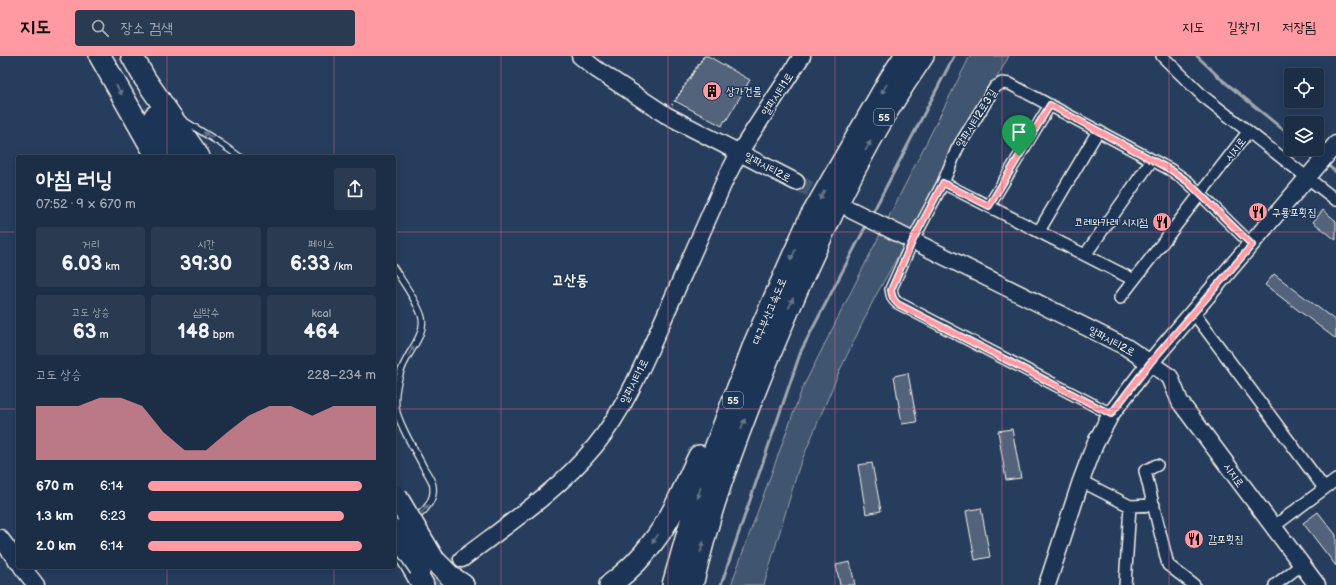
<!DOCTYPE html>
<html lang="ko">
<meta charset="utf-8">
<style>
:root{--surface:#1c2e46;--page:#293a51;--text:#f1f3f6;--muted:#a0a8b3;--line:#3a4a5f;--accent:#ff9aa2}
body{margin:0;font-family:"Balsamiq Sans","Poor Story",sans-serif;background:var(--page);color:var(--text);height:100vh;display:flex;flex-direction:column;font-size:15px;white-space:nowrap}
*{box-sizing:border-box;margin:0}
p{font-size:13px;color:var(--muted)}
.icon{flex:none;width:22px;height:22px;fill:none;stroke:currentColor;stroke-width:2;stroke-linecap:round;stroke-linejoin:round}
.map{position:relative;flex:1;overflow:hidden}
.side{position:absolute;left:16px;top:99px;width:380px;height:414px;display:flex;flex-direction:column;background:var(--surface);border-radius:4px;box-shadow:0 2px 10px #0003,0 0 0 1px var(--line)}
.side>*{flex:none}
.tools{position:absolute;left:1284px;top:12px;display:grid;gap:8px}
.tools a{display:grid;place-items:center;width:40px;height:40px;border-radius:4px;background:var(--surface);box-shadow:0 2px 10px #0003,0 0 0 1px var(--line);font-size:20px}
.pin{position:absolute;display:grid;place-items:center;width:34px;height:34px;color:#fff;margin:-41px -17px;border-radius:50% 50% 50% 0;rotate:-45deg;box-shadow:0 0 4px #0007}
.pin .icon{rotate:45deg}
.round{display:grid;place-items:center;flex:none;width:42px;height:42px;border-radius:4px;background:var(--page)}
.overview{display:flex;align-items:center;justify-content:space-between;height:68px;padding:0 20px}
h1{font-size:22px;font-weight:800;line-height:30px}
.metrics{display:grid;grid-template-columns:repeat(3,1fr);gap:6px;height:68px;padding:4px 20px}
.metrics div{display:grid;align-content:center;border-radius:4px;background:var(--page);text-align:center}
.metrics b{font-size:20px;font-weight:800}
.metrics small{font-size:11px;font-weight:400}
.metrics p{font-size:11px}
.chart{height:112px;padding:8px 20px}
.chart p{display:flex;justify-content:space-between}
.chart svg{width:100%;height:72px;margin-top:4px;fill:var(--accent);opacity:.7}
ul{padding:0 20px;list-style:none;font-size:13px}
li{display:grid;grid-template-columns:64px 48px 1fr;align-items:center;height:30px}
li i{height:10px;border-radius:5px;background:var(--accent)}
header{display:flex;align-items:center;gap:24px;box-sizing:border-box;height:56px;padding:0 20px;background:var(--accent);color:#111}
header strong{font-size:19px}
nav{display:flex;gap:22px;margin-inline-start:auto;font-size:14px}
.search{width:280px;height:36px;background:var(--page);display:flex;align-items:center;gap:10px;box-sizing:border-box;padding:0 14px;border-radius:4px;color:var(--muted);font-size:15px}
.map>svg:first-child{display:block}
.green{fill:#40546f;stroke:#9aa2ac}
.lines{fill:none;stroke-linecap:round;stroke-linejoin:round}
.stream{stroke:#9fa7ae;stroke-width:3}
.building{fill:#52647b;stroke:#f4f1e8}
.secondary-tunnel{stroke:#455872;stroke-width:16;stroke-dasharray:16 8;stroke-linecap:butt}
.lane-casing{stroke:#f4f1e8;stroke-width:8}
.street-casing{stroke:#f4f1e8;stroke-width:14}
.secondary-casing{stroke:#f4f1e8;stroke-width:19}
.highway-casing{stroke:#f4f1e8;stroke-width:24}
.path{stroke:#f4f1e8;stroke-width:2;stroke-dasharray:1 3;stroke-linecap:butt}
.lane{stroke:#1d3557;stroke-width:5.5}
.street{stroke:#1d3557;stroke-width:11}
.secondary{stroke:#1d3557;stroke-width:16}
.highway{stroke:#1d3557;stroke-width:21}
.highway-bridge-casing{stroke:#f4f1e8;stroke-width:24;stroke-linecap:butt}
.highway-bridge{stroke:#1d3557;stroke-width:21}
.oneway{fill:#68778a}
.route-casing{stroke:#fff;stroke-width:8}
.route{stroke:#ff9aa2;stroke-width:5}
.grid{fill:none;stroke:#d4648c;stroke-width:1;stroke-opacity:0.55}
.labels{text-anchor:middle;stroke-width:3;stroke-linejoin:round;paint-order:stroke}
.shield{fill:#1d3557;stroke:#b4b9bc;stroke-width:1}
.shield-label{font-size:10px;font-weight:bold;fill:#f4f1e8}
.poi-label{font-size:11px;fill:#f4f1e8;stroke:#1d3557;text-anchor:start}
.street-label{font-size:11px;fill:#f4f1e8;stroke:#1d3557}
.district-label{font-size:15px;font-weight:bold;fill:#f4f1e8;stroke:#1d3557}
</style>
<header>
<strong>지도</strong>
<div class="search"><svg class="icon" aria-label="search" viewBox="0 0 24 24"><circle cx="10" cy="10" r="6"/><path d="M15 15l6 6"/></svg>장소 검색</div>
<nav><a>지도</a><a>길찾기</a><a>저장됨</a></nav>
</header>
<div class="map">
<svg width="1336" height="529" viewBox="0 0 1336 529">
<rect width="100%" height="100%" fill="#263d5d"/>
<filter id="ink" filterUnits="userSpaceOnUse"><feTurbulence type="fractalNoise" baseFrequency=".025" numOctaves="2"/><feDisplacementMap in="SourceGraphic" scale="8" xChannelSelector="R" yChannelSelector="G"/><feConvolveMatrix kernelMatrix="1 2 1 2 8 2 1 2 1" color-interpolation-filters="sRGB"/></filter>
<g filter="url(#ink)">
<!-- green -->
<path class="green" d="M970,0H1009L874,243L839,316L799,411L764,529H731L802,333Z"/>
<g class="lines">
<!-- stream -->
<path class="stream" d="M1197,0L1221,23L1291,80
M1308,93L1319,102
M1326,108L1336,116
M871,160L954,0
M721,529L801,295L867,168"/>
</g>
<!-- building -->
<path class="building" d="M704,0H708L750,24L726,65L725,64L722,70L675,45Z
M1323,154L1336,165V184L1313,166Z
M1274,218L1336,265V283L1265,229Z
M908,317L917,366L902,368L894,320Z
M1012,373L1021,422L1006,424L998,375Z
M872,407L881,455L866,458L858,409Z
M981,452L990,501L975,504L966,455Z
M1318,456L1336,479V510L1303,467Z
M850,506L855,529H840L836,509Z"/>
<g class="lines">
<!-- secondary-tunnel -->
<path class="secondary-tunnel" d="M796,126L832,144
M429,529L462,503"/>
<defs>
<path id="lane" d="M183,64L220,87L240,101
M394,212C402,225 419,248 422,262C425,277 412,292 406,304C398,318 393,341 397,357C403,376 415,394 424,412C427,417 433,425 433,431C435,445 425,455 414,463"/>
<path id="street" d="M1162,0L1204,41L1336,144
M943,127L1134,224
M989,150L1050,49
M1039,175L1098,75
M1085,199L1152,104
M1120,242L1248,76
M1193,256L1324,432
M1111,358L898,247C893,244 892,240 891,233L913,184L943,127L957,93L995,31L1002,27L1010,28L1171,114L1188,126L1252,189
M1157,409L1145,415L1168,509L1194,529
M1081,425L1130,450L1154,449
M1273,471L1336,424
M1125,529L1130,450
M1275,529L1301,509"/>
<path id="secondary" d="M580,0L596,13L666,59L796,126
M851,154L1126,291L1150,307L1111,358L1095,388L1081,425L1047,529
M0,482L18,506
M462,503C508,468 558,435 595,390C626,352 644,306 664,262C684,216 705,170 725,124L739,97L802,0
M22,511L36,529
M1317,529L1180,346L1170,321L1150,307L1336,88"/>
<path id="highway" d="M100,0L157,101
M132,0L145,23L199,101
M155,60L179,101
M404,496L423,529
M434,504L451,521L463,529
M610,529C626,517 641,503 653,486C673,461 685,429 699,400
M673,529L701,430L755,286L809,164L890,23L905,0
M692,529C700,499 707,468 717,439C740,369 768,301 797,234C833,153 872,73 923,0"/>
</defs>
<!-- lane casing -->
<use href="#lane" class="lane-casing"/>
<!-- street casing -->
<use href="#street" class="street-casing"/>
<!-- secondary casing -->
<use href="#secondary" class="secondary-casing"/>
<!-- highway casing -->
<use href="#highway" class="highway-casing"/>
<!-- path -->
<path class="path" d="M672,49L704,0"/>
<!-- lane -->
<use href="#lane" class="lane"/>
<!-- street -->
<use href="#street" class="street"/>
<!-- secondary -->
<use href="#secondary" class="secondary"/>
<!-- highway -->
<use href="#highway" class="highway"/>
<defs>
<path id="highway-bridge" d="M396,440L434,504
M394,474L420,512"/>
</defs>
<!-- highway-bridge casing -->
<use href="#highway-bridge" class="highway-bridge-casing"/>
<!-- highway-bridge -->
<use href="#highway-bridge" class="highway-bridge"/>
</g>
<!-- one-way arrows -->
<defs><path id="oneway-solid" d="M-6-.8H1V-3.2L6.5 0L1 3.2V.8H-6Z"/></defs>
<g class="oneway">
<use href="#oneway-solid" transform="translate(884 33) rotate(121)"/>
<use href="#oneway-solid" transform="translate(119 34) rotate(60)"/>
<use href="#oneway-solid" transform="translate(208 79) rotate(-149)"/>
<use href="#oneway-solid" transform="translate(868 90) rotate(-60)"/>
<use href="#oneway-solid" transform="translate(822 139) rotate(119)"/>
<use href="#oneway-solid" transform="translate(793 199) rotate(114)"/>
<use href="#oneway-solid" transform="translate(791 247) rotate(-66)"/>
<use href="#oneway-solid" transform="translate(411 295) rotate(-59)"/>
<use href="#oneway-solid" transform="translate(743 368) rotate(-69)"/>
<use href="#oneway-solid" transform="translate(699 437) rotate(106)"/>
<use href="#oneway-solid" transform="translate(425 453) rotate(-46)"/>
<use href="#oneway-solid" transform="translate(655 483) rotate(125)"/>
<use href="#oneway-solid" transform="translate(702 491) rotate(-75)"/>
</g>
</g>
<g class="lines" filter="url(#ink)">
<defs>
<path id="route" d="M1050,49L1171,114L1188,126L1252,189L1150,307L1111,358L898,248C893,244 892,240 891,234L913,184L943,127L989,150Z"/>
</defs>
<!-- route casing -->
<use href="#route" class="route-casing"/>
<!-- route -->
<use href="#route" class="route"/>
</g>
<!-- grid -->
<path class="grid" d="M167,0V101M334,0V101M501,0V529M668,0V529M835,0V529M1002,0V529M1169,0V529M0,176H18M394,176H1336M0,353H18M394,353H1336M167,511V529M334,511V529"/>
<!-- icons -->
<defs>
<symbol id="building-disc" viewBox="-11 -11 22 22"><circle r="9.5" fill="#ff9aa2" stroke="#1d3557"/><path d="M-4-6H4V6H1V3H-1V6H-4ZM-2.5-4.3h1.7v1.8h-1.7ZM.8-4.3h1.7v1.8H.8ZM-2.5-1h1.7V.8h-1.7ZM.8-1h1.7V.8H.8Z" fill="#111"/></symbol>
<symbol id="restaurant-disc" viewBox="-11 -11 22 22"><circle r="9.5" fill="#ff9aa2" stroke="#1d3557"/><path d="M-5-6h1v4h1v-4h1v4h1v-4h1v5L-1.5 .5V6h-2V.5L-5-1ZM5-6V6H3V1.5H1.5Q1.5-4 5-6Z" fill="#111"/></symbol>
</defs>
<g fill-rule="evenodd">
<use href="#building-disc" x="701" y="24" width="22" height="22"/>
<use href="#restaurant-disc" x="1247" y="145" width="22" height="22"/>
<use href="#restaurant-disc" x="1151" y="155" width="22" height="22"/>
<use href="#restaurant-disc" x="1183" y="472" width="22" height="22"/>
</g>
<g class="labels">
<!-- shield labels -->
<g class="shield">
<rect x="874" y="53" width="20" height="16" rx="3"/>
<rect x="723" y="336" width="20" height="16" rx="3"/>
</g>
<g class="shield-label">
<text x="884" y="65">55</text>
<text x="733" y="348">55</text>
</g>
<!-- poi labels -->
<g class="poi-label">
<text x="726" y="39">상가건물</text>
<text x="1272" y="160">구룡포횟집</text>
<text x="1148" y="170" text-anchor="end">코레와카레 시지점</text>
<text x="1208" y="487">감포횟집</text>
</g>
<!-- street labels -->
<g class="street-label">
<text transform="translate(777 38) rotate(-57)" y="4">알파시티1로</text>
<text transform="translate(976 62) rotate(-58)" y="4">알파시티2로3길</text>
<text transform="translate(1235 93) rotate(-52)" y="4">시지로</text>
<text transform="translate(768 111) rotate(28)" y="4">알파시티2로</text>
<text transform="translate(769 255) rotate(-67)" y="4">대구부산고속도로</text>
<text transform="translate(1112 285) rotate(28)" y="4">알파시티2로</text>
<text transform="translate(634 325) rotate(-63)" y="4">알파시티1로</text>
<text transform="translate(1234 419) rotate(54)" y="4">시지로</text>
</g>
<!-- district labels -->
<g class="district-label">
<text x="570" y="229">고산동</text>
</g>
</g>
</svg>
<div class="tools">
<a><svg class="icon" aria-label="locate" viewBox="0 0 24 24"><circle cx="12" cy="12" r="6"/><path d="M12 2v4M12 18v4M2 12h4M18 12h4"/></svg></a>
<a><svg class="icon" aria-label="layers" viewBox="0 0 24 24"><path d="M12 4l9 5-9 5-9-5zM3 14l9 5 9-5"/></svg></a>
</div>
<div class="pin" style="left:1019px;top:100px;background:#1e9e55"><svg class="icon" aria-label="arrive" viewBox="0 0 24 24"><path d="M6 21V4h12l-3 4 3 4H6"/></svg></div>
<section class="side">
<div class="overview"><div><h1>아침 러닝</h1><p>07:52 · 9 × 670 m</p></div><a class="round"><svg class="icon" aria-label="share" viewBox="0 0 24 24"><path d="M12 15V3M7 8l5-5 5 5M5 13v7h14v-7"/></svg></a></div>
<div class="metrics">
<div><p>거리</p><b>6.03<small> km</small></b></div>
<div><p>시간</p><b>39:30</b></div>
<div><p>페이스</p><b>6:33<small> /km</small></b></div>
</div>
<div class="metrics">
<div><p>고도 상승</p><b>63<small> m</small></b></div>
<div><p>심박수</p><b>148<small> bpm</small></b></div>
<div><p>kcal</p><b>464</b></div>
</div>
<div class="chart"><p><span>고도 상승</span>228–234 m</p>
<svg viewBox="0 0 160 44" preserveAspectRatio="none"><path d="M0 44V11L10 11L20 11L30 6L40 6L50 11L60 27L70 38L80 38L90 27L100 17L110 11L120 11L130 17L140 11L150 11L160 11V44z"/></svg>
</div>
<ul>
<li><b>670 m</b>6:14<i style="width:94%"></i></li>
<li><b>1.3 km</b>6:23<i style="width:86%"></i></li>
<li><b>2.0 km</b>6:14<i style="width:94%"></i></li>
</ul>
</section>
</div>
